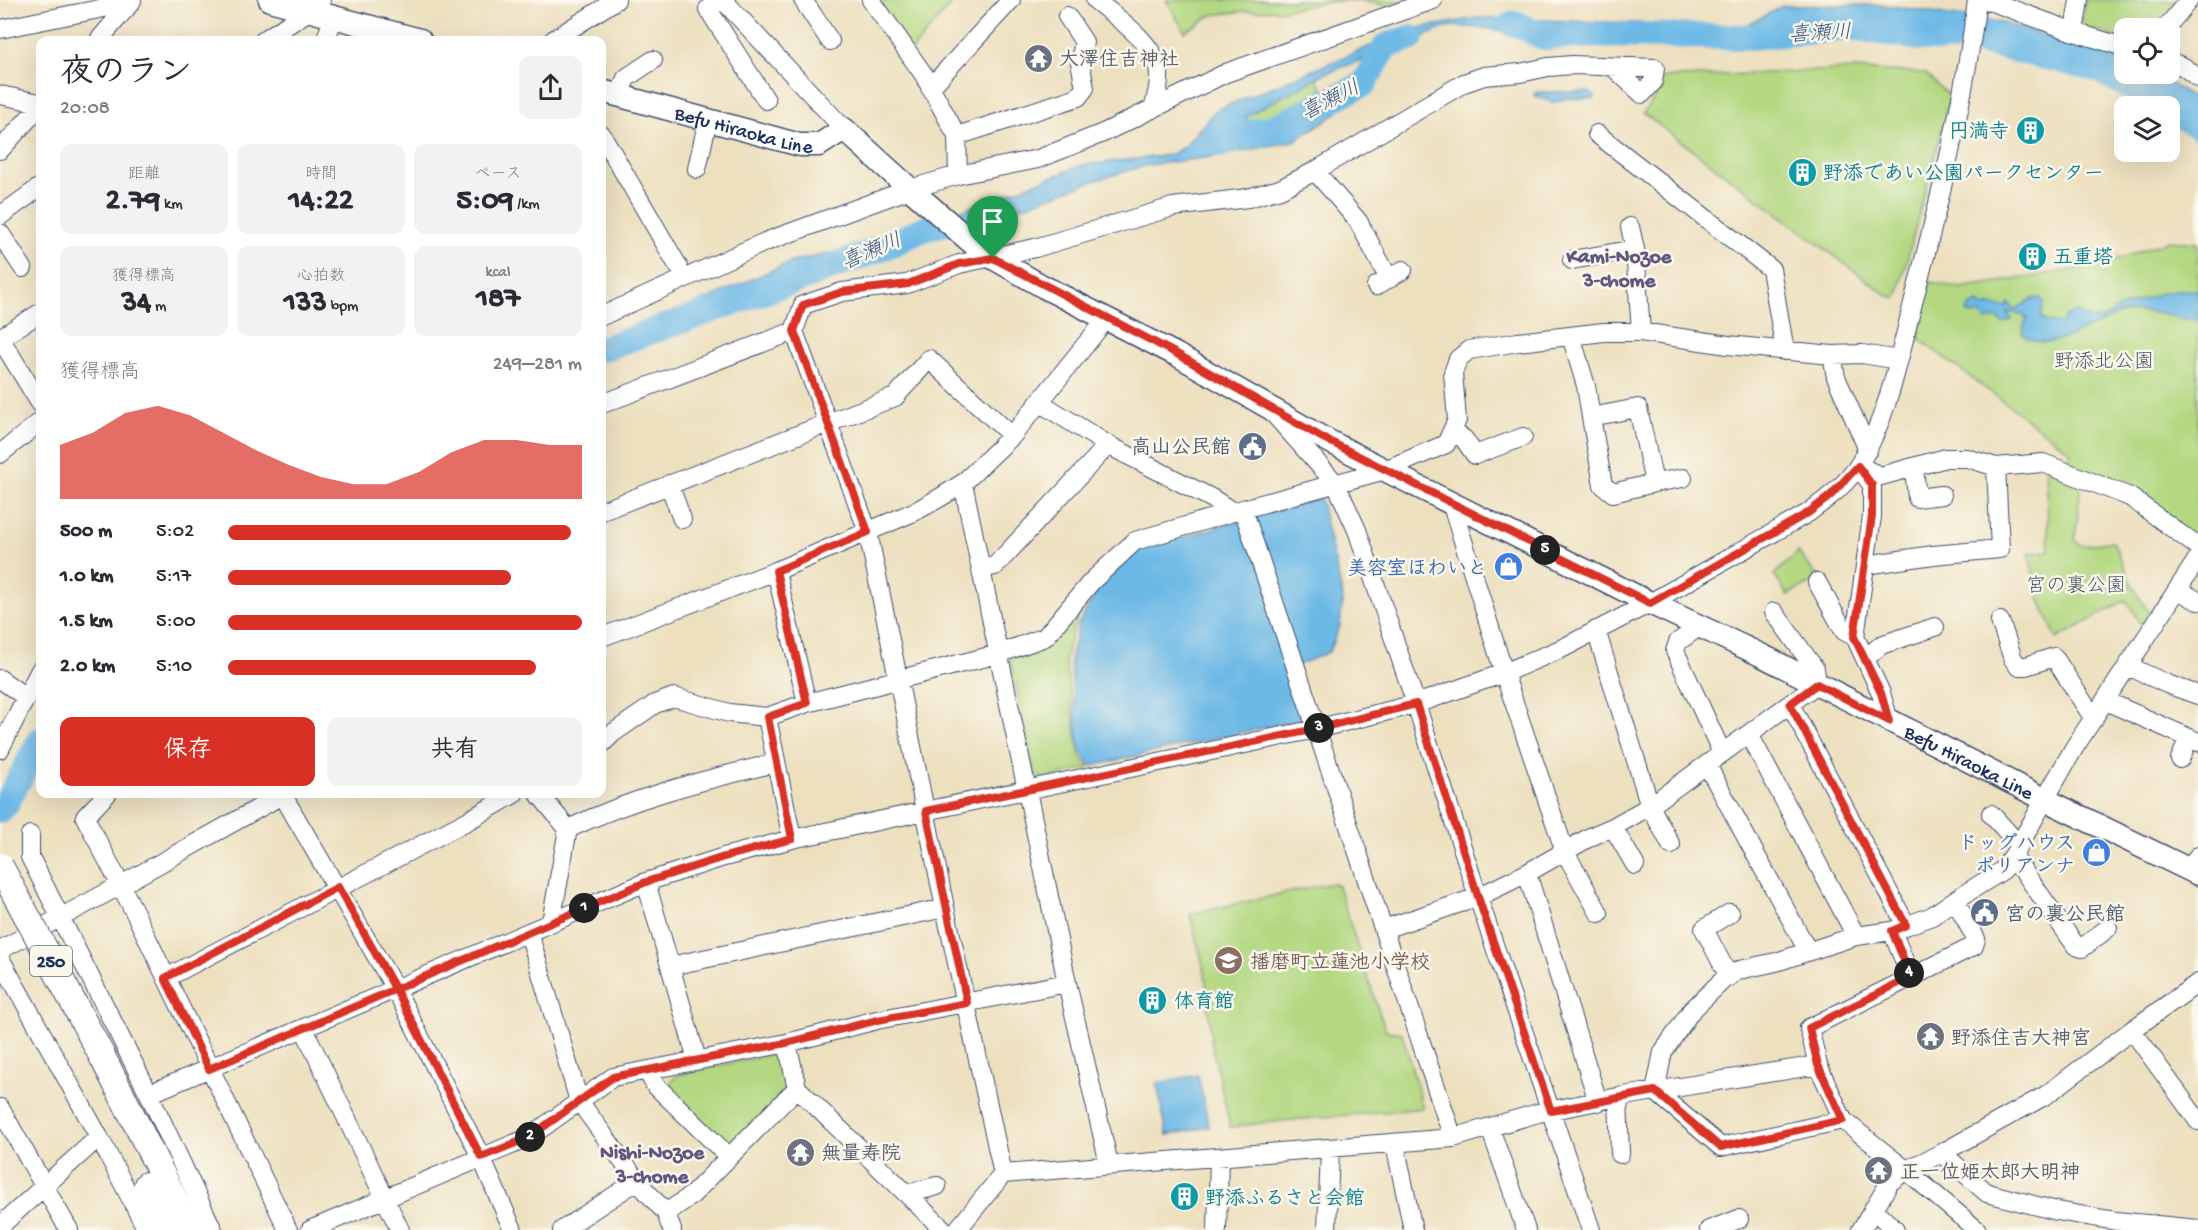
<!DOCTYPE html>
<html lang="ja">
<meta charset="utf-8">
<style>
:root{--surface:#fff;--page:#f2f2f3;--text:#2b2b33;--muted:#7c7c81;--accent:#d93025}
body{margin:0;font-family:"Gochi Hand","Klee One",sans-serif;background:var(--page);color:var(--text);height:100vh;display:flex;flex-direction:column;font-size:22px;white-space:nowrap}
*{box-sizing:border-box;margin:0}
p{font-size:20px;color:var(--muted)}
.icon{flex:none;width:33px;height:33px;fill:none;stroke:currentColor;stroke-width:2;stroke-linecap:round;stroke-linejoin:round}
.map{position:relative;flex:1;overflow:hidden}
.drawer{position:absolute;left:36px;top:36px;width:570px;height:762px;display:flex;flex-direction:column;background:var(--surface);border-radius:12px;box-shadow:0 6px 24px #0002}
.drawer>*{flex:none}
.fabs{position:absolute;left:2114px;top:18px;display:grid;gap:12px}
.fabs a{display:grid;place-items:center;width:66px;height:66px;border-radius:12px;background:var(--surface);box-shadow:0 6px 24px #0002;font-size:30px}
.pin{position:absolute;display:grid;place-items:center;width:51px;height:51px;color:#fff;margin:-62px -26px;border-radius:50% 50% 50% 0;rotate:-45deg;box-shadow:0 0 6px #0007}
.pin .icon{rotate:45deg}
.km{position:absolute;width:30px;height:30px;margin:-15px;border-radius:50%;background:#222;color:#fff;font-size:16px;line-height:30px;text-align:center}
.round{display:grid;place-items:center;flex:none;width:63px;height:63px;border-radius:12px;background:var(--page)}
.overview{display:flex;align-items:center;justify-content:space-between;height:102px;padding:0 24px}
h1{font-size:33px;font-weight:700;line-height:45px}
.figures{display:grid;grid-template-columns:repeat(3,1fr);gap:9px;height:102px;padding:6px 24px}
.figures div{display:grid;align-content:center;border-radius:12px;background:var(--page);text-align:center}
.figures b{font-size:30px;font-weight:700}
.figures small{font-size:16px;font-weight:400}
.figures p{font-size:16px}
.chart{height:168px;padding:12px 24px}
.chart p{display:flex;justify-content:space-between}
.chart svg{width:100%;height:108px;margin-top:6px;fill:var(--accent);opacity:.7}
.action{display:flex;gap:12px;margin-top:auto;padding:12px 24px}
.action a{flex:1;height:69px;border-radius:12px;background:var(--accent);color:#fff;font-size:24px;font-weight:700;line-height:69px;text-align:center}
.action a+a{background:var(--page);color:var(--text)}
ul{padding:0 24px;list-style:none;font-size:20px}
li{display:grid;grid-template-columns:96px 72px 1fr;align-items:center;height:45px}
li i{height:15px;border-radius:8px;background:var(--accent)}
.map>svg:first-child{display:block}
.green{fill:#b3d881;stroke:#678470;stroke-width:1.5}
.water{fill:#6db9e6;stroke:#4474a2;stroke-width:1.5}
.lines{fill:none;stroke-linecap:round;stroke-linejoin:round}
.river{stroke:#6db9e6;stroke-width:26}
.minor-casing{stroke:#3a4a6d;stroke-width:20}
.major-casing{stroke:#3a4a6d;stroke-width:25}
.highway-casing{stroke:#3a4a6d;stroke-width:28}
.minor{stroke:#fff;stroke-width:18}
.major{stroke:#fff;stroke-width:22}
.highway{stroke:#fff;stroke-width:26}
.highway-bridge-casing{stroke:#3a4a6d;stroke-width:28;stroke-linecap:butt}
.highway-bridge{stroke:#fff;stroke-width:26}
.route-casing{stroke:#fff;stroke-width:12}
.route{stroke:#d93025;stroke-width:8}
.labels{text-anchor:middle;stroke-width:5;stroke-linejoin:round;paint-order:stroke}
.shield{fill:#fbf7ec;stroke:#5e6b89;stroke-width:1.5}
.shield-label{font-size:18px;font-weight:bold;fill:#1b2f5e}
.worship-label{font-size:20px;font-weight:bold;fill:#5b616d;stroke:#fbf7ec;text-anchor:start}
.street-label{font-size:20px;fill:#1b2f5e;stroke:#fbf7ec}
.culture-label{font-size:20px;font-weight:bold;fill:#0d838f;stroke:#fbf7ec;text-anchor:start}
.park-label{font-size:20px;fill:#415967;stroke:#fbf7ec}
.service-label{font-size:20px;font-weight:bold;fill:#4e5e75;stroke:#fbf7ec;text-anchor:end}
.shop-label{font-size:20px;font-weight:bold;fill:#366cbe;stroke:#fbf7ec;text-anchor:end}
.education-label{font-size:20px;font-weight:bold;fill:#785e54;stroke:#fbf7ec;text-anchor:start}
.water-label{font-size:21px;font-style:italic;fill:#345887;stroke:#fbf7ec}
.neighbourhood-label{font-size:21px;font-weight:bold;fill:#5f5681;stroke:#fbf7ec}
</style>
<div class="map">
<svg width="2198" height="1230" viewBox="0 0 2198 1230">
<rect width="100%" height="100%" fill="#fbf7ec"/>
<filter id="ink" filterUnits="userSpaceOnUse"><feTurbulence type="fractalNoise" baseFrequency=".0167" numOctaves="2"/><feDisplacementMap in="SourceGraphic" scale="12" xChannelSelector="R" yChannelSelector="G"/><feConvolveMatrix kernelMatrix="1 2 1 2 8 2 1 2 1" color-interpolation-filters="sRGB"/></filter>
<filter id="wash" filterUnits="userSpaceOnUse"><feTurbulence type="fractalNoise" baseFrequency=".008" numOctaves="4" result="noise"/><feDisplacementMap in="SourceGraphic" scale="24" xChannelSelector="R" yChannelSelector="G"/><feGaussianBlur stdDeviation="1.35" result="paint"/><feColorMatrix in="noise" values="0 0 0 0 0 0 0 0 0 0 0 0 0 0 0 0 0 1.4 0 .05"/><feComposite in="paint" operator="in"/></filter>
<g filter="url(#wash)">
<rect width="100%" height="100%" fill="#ede0bf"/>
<!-- green -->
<path class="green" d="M877,0H954L911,52Z
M1166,0H1410L1390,7L1358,0L1328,2L1283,10L1247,11L1212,15L1185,32Z
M2085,0H2184L2157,28H2124V40L2081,25Z
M1855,69L1925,73L1950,97L1897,298L1888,296L1643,113L1654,99L1657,78Z
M1317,78L1329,100L1295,126L1252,133L1245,116Z
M2168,241L2198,243V543L2064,465L2071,452L1919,339V327L1930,282L1960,288L2098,266Z
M2046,468L2081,482L2075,540L2082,546L2113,541L2130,581L2152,618L2145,631L2126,600L2057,639L2038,596L2029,553L2049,551Z
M1798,552L1819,579L1787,595L1774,575Z
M1081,608L1071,635L1065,661L1079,753L1089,768L1043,779L1034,773L1010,659L1013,655L1046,647Z
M1332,883L1338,886L1374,997L1386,1031L1402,1033L1423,1108C1359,1115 1294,1118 1230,1127L1212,1046L1205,973L1190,914Z
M776,1053L784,1058L790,1081L785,1092L733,1144L719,1141L666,1088L677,1075Z"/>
<!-- water -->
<path class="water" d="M1883,5L2000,22L2124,60V74H2154L2198,100V127L2169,108V106L2097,69L1973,40L1928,39L1851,28L1750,37L1601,35L1543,37L1485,28L1450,26L1322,75L1246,116L1252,133L1295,126L1329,100L1364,84L1334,115L1294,141L1219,156L1148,165L1093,181L993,217L921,230L892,244L806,277L672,324L686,308L791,262L866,246L1083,165L1170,155L1184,147L1216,110L1412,29L1478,18L1667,24L1688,29L1735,31L1783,6Z
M1539,92H1589L1595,96L1594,99L1566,98L1553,103L1534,95L1535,93Z
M2198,290V320C2171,319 2144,305 2116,315C2112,316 2108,320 2104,322C2100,324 2096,325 2091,327C2069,336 2046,351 2023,335L2024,324L2028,318H2024L2022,315L2009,312L2008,314L2012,320L2004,323L1996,318L1986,321L1980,313L1973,315L1967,312L1968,308L1979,303L1983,307L1991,305L2006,308L2009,303L2015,310L2032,299L2040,298L2044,302L2041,318C2047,323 2056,325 2064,322L2065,316L2078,311L2089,320L2102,319L2118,309L2165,292Z
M1320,498L1343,597L1340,625L1329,652L1289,669L1304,719L1091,766L1079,748L1070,661L1078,625L1098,589L1137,550Z
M1198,1075L1209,1127L1167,1135L1157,1083Z"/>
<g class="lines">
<!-- river -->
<path class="river" d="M1512,24H1517L1543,37L1601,35L1750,37L1850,28L1928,39L1973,40L2097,69L2166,106
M2169,108L2198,127
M1220,145L1236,136L1275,127L1364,84L1386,46L1411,38
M602,349L806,277L892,244L921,230L952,221
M0,810L6,804L40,740"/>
</g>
</g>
<g filter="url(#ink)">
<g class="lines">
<defs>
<path id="minor" d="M718,0L708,9L766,100
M723,0L844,129
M803,0L830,41
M871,0L924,75L957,136L958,175
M1095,0C1116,17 1157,44 1159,74C1160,84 1156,96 1154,107
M1987,0L2074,32L2124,47
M2166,28L2189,0
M0,29L109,7L126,9
M2074,32L2079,0
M99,40L132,1
M264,40L309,11L321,0
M325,40L334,18
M553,40L616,0
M2169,61L2184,67L2198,78
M930,88L1011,0
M0,95L40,103
M619,96L626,78L653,60
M1597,134L1771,269L1785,351
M602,135L678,266
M957,136L1078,97L1085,88L1080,62L1084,42L1067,16
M0,150L40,106
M697,169L708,119
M1315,171L1358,221L1389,279
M0,216L40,187
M1630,227L1635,249L1641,332
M0,233L23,268
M1572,260L1635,249
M1376,286L1403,270
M602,316L765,242L910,189L958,175L1038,159L1103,133L1226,73L1433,0
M1571,336L1586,386L1591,417L1638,408L1654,483L1613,493L1603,485L1591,417
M0,338L40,403
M0,338L40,313
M1039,402L1108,445L1213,499L1233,512
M602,404L794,331
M1273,413L1336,484L1357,530L1416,704L1482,909L1591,1230
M1453,432L1464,439L1475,455L1523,437
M1868,450L1836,377L1832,355L1862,354L1899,360
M0,454L40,422
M1858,466L1881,476L1946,458H1967L1996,467L2043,463L2130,497L2198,547
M1859,468L1872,485V516L1855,637L1881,693L1889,721
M1914,468L1917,498L1942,495
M963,483L1067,983L1109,1164
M1654,483L1683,478
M669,484L682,519
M1451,502L1504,673L1565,852L1599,913
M1243,509L1453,1138
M602,511L895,397L929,359L1012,436
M1866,565L1933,555L2000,549L1996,467
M982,569L995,566L1108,445
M776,571L807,703
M1817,582L1844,631L1855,637
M2178,590L2198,601
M2000,621L2013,659L2018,666H2026L2054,657L2094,719
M1700,626L1678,642L1675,651L1722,753
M1596,630L1650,806L1671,845
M602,637L776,571L916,511L941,497L963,483L1012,436L1107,318
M1865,659L1881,645L1935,627
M2128,666L2167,684L2198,695
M0,679L27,698
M2106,701L2198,742
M1790,704L1906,925
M767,717L792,839
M1749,734L1856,936
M602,744L613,733L655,704L674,697L729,713L767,717L807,703L998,654L1045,637L1091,582L1135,541L1243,509L1385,470L1446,444L1457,420L1453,373L1458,359L1469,350L1518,342L1604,332H1641L1728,345L1832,355
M0,749L40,670
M2180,759L2189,738
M1707,765L1808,951
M107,794L85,817L134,911L288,1230
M282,794L396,990L481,1157L513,1230
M539,794L568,829L551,922
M1991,814L2019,845
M1613,827L1635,865
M568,829C634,797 704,780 775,763
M30,835V857L149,1094L213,1230
M2013,856L2076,946L2082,948L2108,928
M2189,870L2198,856
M1527,873L1598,1102
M646,882L697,1060
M1955,900L1976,939L1974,946L1809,1028L1818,1065L1843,1120L1906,1170L1977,1230
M1384,929L1478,897L1527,873L1590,837L1613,827L1650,806L1817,684L1815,669L1774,612
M1892,931L1911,977
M529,933L579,1101L637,1181L666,1213L672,1230
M0,950L121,885L284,794
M0,958L99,1137L147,1230
M670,966L945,908
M1729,977L1704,929L1730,913
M166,978L469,820L514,794
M304,1029L400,1230
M2132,1030L2198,1121
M787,1043L797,1088L944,1230
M647,1071L655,1085L729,1157
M149,1094L646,882L724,857L792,839L1316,729L1416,704L1504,673L1563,648L1650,603L1808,513C1827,499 1848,483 1860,463C1889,414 1899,357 1913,303C1939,203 1964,102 1977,0
M1618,1097L1620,1154
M0,1108L69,1230
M1843,1120L1721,1147L1655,1091L1663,1052L1691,1011L1724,979L1739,970L1776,962L1856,936L1892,931L1932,916L1955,900L2003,870L2013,856L2074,748L2198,558
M1490,1128L1526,1230
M1395,1144L1413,1230
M1942,1153L1987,1193L2057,1211L2116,1221L2198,1229
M1003,1174L945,908L868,532L794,331L803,305L842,292L907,284L959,264L1035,248L1173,207L1248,198L1280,189L1315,171L1464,83L1484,76L1520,73L1548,67L1572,65L1655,68L1653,82L1642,94L1613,67
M907,1194L937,1186
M1873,1209L1895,1230
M666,1213L692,1195L797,1088
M0,1226L99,1137
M310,1230L528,1138L613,1077L787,1043L877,1020L1067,983
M562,1230L637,1181
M957,1230L1003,1174L1453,1138L1538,1113L1618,1097L1818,1065
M1217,1230L1219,1157
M1327,1230L1330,1149
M1709,1230L1739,1219
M1861,1230L1890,1182L1906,1170L1942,1153L2046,1095L2132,1030L2198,983"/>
<g id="major">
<path d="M270,0L420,40"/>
<path id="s1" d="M602,91L800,145H819L844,129L910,189L978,248L993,258L1044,287L1177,355L1321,437L1385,470L1650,603L1763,656L2044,799L2198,874"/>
</g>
<path id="highway" d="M102,1056L190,1230
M147,1185L169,1230"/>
</defs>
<!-- minor casing -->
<use href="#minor" class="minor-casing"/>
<!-- major casing -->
<use href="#major" class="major-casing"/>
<!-- highway casing -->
<use href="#highway" class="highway-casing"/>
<!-- minor -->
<use href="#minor" class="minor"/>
<!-- major -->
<use href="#major" class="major"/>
<!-- highway -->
<use href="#highway" class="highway"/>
<defs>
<path id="highway-bridge" d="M0,866L102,1056"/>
</defs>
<!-- highway-bridge casing -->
<use href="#highway-bridge" class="highway-bridge-casing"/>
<!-- highway-bridge -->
<use href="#highway-bridge" class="highway-bridge"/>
</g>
</g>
<g class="lines" filter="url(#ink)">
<defs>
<path id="route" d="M993,258L959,264L908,284L842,292L803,305L794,331L868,532L776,571L807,703L768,717L792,839L724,857L646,882L209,1069L165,978L338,887L396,990L481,1157L528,1138L613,1077L786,1043L878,1020L967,1003L926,811L1316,729L1416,704L1482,909L1551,1111L1655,1091L1720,1147L1843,1120L1818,1065L1809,1028L1911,977L1892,931L1906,925L1790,704L1817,684L1889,721L1881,693L1854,637L1872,516V485L1858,466L1830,496L1808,513L1650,603L1321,437L1177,354L993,258"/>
</defs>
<!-- route casing -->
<use href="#route" class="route-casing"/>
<!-- route -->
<use href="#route" class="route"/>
</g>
<!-- icons -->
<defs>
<symbol id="temple-disc" viewBox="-11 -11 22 22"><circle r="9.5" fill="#6b7280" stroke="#fbf7ec"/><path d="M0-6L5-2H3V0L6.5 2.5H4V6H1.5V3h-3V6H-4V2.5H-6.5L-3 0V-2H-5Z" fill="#fff"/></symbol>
<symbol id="building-disc" viewBox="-11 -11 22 22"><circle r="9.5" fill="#0f9aa8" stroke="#fbf7ec"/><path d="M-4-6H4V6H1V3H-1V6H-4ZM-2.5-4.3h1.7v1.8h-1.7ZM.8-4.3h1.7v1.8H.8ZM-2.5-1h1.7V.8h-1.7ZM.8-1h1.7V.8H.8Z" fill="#fff"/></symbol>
<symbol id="civic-disc" viewBox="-11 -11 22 22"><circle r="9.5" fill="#5c6f8a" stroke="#fbf7ec"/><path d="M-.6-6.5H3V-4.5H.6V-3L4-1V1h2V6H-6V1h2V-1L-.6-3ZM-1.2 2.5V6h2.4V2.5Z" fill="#fff"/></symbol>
<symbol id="shop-disc" viewBox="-11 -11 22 22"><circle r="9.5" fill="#3f7fe0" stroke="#fbf7ec"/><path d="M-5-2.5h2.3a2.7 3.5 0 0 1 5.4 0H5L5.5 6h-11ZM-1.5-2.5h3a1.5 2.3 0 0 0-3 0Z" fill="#fff"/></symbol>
<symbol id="school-disc" viewBox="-11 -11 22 22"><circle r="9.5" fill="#8d6e63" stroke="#fbf7ec"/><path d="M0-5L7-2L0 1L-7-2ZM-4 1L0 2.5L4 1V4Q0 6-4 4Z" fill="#fff"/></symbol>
</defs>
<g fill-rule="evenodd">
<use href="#temple-disc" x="1022" y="42" width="33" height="33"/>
<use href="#building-disc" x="2014" y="114" width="33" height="33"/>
<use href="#building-disc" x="1786" y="156" width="33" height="33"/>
<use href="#building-disc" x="2016" y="240" width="33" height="33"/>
<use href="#civic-disc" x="1236" y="430" width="33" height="33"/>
<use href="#shop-disc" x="1492" y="550" width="33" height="33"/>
<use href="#shop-disc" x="2080" y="836" width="33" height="33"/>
<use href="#civic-disc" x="1968" y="896" width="33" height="33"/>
<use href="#school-disc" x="1212" y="944" width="33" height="33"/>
<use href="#building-disc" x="1136" y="984" width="33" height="33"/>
<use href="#temple-disc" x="1914" y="1020" width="33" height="33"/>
<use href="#temple-disc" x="784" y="1136" width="33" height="33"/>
<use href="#temple-disc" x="1862" y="1154" width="33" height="33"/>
<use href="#building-disc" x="1168" y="1180" width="33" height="33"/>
</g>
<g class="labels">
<!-- shield labels -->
<rect class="shield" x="30" y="946" width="42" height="30" rx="4.5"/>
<g class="shield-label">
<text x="51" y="967">250</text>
</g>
<!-- worship labels -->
<g class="worship-label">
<text x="1059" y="65">大澤住吉神社</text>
<text x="1951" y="1044">野添住吉大神宮</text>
<text x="821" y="1159">無量寿院</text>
<text x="1900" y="1178">正一位姫太郎大明神</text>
</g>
<!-- street labels -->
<g class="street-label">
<text dy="7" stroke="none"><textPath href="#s1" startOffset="147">Befu Hiraoka Line</textPath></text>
<text dy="7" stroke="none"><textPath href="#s1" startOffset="1550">Befu Hiraoka Line</textPath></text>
</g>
<!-- culture labels -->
<g class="culture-label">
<text x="2009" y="137" text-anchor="end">円満寺</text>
<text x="1823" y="179">野添であい公園パークセンター</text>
<text x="2053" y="263">五重塔</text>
<text x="1174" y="1007">体育館</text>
<text x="1205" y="1204">野添ふるさと会館</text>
</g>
<!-- park labels -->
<g class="park-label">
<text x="2104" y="367">野添北公園</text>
<text x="2076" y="591">宮の裏公園</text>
</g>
<!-- service labels -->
<g class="service-label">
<text x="1231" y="453">高山公民館</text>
<text x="2005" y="920" text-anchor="start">宮の裏公民館</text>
</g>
<!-- shop labels -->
<g class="shop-label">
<text x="1487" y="574">美容室ほわいと</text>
<text x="2075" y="849">ドッグハウス<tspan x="2075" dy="23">ポリアンナ</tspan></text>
</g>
<!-- education labels -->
<g class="education-label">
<text x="1250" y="968">播磨町立蓮池小学校</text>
</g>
<!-- water labels -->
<g class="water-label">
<text transform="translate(1820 32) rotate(-3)" y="7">喜瀬川</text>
<text transform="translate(1330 99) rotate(-27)" y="7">喜瀬川</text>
<text transform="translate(871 250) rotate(-23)" y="7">喜瀬川</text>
</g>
<!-- neighbourhood labels -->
<g class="neighbourhood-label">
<text x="1619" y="262">Kami-Nozoe<tspan x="1619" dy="24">3-chome</tspan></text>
<text x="652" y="1158">Nishi-Nozoe<tspan x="652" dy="24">3-chome</tspan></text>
</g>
</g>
</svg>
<div class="fabs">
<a><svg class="icon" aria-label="locate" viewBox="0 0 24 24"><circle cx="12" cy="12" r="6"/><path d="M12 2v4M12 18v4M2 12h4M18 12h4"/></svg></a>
<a><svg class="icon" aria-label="layers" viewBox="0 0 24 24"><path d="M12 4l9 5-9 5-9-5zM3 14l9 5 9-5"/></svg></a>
</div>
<div class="pin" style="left:993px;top:258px;background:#1e9e55"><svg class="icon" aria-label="arrive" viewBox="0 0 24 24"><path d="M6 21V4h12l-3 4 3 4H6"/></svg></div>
<b class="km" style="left:584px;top:908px">1</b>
<b class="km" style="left:530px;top:1137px">2</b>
<b class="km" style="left:1319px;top:728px">3</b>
<b class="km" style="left:1909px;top:973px">4</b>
<b class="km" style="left:1545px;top:550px">5</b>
<section class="drawer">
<div class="overview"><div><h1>夜のラン</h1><p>20:08</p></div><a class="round"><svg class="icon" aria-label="share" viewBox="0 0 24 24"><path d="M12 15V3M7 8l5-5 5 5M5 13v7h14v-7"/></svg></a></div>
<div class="figures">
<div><p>距離</p><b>2.79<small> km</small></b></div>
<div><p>時間</p><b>14:22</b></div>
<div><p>ペース</p><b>5:09<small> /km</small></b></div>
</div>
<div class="figures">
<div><p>獲得標高</p><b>34<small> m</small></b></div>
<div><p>心拍数</p><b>133<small> bpm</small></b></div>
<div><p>kcal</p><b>187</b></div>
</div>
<div class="chart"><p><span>獲得標高</span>249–281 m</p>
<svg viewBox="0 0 160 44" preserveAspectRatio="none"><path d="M0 44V22L10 17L20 9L30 6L40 10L50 17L60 24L70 30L80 35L90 38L100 38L110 33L120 25L130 20L140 20L150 22L160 22V44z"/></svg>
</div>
<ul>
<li><b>500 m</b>5:02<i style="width:97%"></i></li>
<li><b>1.0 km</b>5:17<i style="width:80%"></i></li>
<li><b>1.5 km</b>5:00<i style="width:100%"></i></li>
<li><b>2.0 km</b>5:10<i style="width:87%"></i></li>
</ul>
<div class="action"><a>保存</a><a>共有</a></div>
</section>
</div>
